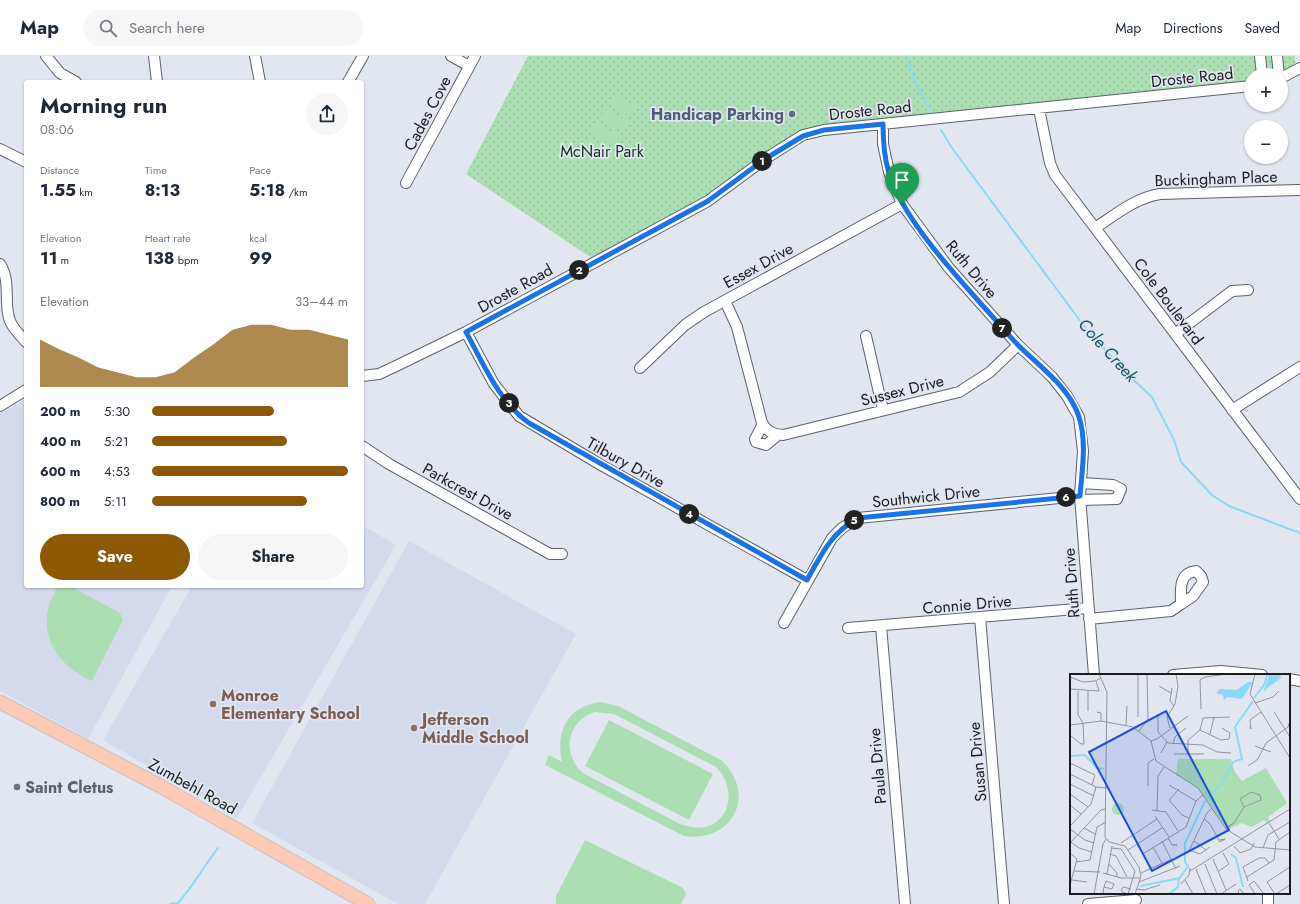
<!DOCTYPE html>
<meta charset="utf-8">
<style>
:root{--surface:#fff;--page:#f6f6f7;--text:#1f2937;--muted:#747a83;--line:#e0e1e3;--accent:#8d5907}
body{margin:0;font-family:Jost,sans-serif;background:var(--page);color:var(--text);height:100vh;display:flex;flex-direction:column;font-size:15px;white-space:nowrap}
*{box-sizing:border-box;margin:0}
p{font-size:13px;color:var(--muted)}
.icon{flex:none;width:22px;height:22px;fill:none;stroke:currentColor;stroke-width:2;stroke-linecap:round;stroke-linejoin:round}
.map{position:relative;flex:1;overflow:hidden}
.details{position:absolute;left:24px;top:24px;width:340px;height:508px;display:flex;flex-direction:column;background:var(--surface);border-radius:4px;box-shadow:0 1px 3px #0004}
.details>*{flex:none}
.tools{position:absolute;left:1244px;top:12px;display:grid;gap:8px}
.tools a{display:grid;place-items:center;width:44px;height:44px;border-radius:50%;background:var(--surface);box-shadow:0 1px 3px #0004;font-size:20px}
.pin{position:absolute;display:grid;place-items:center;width:34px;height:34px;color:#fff;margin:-41px -17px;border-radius:50% 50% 50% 0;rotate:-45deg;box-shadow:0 0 4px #0007}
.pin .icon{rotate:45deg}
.km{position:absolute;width:20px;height:20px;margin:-10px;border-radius:50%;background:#222;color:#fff;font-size:11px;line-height:20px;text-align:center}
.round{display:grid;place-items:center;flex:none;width:42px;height:42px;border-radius:21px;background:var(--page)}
.headline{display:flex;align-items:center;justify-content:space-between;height:68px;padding:0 16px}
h1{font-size:22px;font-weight:700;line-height:30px}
.metrics{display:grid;grid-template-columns:repeat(3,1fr);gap:6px;height:68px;padding:4px 16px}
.metrics div{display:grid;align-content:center}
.metrics b{font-size:17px;font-weight:700}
.metrics small{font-size:11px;font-weight:400}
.metrics p{font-size:11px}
.chart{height:112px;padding:8px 16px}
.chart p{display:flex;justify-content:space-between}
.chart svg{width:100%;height:72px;margin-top:4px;fill:var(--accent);opacity:.7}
.button{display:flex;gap:8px;margin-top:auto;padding:8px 16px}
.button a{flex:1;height:46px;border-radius:24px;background:var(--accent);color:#fff;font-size:16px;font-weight:700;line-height:46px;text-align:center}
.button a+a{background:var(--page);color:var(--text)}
ul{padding:0 16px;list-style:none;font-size:13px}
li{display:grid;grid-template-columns:64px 48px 1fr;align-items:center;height:30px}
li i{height:10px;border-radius:5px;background:var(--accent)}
header{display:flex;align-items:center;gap:24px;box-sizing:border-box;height:56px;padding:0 20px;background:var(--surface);border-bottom:1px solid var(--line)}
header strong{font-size:19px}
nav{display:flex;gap:22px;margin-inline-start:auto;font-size:14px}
.search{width:280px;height:36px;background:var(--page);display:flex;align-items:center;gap:10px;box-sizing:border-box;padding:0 14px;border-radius:22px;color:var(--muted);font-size:15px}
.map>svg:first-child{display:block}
.built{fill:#d4daec}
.park{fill:url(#park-dots)}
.pitch{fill:#acdeb3;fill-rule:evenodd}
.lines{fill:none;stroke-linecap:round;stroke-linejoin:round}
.stream{stroke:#8ad9f5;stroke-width:2}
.minor-casing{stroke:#5e616a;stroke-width:12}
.major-casing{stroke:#c3c4c5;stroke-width:15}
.minor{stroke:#fff;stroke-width:10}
.major{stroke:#fecab5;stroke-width:13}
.route-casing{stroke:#fff;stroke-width:8}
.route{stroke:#1a73e8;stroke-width:5}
.service-dot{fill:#5c6f8a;stroke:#e2e6f1;stroke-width:1.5}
.education-dot{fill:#8d6e63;stroke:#e2e6f1;stroke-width:1.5}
.worship-dot{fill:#6b7280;stroke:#e2e6f1;stroke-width:1.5}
.labels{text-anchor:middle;stroke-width:3.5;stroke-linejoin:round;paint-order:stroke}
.street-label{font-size:16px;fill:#1a1b1f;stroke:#e2e6f1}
.service-label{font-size:16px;font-weight:bold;fill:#4e5e75;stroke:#e2e6f1;text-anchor:end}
.park-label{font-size:16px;fill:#0d3517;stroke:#e2e6f1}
.education-label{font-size:16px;font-weight:bold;fill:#785e54;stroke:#e2e6f1;text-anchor:start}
.worship-label{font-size:16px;font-weight:bold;fill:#5b616d;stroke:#e2e6f1;text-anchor:start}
.water-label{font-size:17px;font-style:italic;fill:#145569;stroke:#e2e6f1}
.inset-river{fill:none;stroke:#8ad9f5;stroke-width:2}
.inset-road{fill:none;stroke:#92959d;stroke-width:1}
.view{fill:#1d4ed8;fill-opacity:0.15;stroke:#1d4ed8;stroke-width:2}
.inset-edge{fill:none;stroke:#1a1b1f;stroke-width:2}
</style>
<header>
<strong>Map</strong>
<div class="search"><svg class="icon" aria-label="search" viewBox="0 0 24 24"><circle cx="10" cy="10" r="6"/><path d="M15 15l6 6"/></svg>Search here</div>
<nav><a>Map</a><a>Directions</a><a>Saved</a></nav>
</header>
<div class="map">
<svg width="1300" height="848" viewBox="0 0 1300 848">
<defs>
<pattern id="park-dots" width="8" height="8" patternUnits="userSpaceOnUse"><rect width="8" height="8" fill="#acdeb3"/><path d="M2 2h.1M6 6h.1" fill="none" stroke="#93be9a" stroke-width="1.8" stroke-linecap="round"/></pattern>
</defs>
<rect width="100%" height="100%" fill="#e2e6f1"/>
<!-- built -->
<path class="built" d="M26,343V530H172L88,683L0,635V358Z
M362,469L396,489L237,762L103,684L192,530H362Z
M409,485L576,578L425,848H398L252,767Z"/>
<!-- park -->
<path class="park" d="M528,0H1295V7L1281,19H1251V27L803,79L708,145L596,205L466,118Z"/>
<!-- pitch -->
<path class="pitch" d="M614,38L636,50L631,61L608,48Z
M605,53L628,65L622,76L600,63Z
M597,68L620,80L614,91L591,78Z
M589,83L612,96L606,106L583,94Z
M58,530H70L120,557L123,564L92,625C52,607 33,570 58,530Z
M601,646L618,650L721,704C758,738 733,787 684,780L545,709L549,699L562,706C555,675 568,650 601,646ZM595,656L614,658L716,711C733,727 734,758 711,769C701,774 690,771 680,768L583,717C561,698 567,665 595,656Z
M609,664L713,718L689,764L585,710Z
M585,784L683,832L686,838L681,848H556V840Z"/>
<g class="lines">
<!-- stream -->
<path class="stream" d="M906,0L917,30L930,53
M941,74L952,92L1087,274L1127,318L1152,341L1174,384L1181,406L1212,439L1229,450L1300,477
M170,848L178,847C193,830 204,810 218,792"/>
<defs>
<path id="minor" d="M46,0L60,17L76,26
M154,0L157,26
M255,0L260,26
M451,0L469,10
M1260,0L1262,19
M1277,0L1279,19
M1281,22L1300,12
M348,26L363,0
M1039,53L1050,107L1055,119L1300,443
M883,69V88L889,116L902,148L949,212L1018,289L1052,321L1067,340L1079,361L1083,395L1080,440L1094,619
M0,93L26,106
M406,127L475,0
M1095,172C1115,159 1135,142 1160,138L1300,134
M0,208C10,223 5,241 8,257C9,269 19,278 26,286
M725,245L737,271L762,367C767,376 773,378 783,379L959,336L990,316L1018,289
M466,276L494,328L519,360L601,409L807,524
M1175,278L1232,235L1248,234
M866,280L883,354
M640,312L685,269L704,256L902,148
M362,320L379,318L394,311L466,276L708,145L765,103L803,79L824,74L1251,30
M0,350L26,334
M1232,354L1300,311
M763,368L755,383L756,386L766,389L778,379
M362,390L389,408L550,498H562
M1081,444L1117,443L1121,433L1113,429L1081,427
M980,561L1004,848
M1089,563L1171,555L1181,548C1181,534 1178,517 1196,515L1201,520L1203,526L1193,540L1181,548
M784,567L832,482L842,472L858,462L1080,440
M881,570L905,848
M848,572L1088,552
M1173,619L1221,615L1262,619
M1289,623L1300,625
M1088,848L1136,844
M1268,848V837"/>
<path id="major" d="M0,646L160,730L368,848"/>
</defs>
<!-- minor casing -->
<use href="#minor" class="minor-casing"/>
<!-- major casing -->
<use href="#major" class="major-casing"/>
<!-- minor -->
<use href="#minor" class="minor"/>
<!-- major -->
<use href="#major" class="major"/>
</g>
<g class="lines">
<defs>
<path id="route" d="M883,68C883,84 884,101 889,117C903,162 951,214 983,250C995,263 1006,277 1019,290C1040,311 1070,332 1079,361C1087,386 1082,414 1080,440L858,462C830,478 822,498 807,524L529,367C499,346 483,307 466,276L708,145L765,103L803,80L824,74Z"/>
</defs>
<!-- route casing -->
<use href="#route" class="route-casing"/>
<!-- route -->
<use href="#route" class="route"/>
</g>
<!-- markers -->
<circle class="service-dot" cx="792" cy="58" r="4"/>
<g class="education-dot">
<circle cx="213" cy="648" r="4"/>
<circle cx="414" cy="672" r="4"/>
</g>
<circle class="worship-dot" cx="17" cy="731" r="4"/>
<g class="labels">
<!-- street labels -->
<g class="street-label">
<text transform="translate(1192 21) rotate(-6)" y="6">Droste Road</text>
<text transform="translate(870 54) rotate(-6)" y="6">Droste Road</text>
<text transform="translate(427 57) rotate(-62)" y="6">Cades Cove</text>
<text transform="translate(1216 122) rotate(-2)" y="6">Buckingham Place</text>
<text transform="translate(758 209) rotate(-29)" y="6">Essex Drive</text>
<text transform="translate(972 213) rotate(50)" y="6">Ruth Drive</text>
<text transform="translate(515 232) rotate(-29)" y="6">Droste Road</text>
<text transform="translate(1169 245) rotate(53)" y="6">Cole Boulevard</text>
<text transform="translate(902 334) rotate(-14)" y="6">Sussex Drive</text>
<text transform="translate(626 406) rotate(29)" y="6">Tilbury Drive</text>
<text transform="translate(468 435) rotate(29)" y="6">Parkcrest Drive</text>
<text transform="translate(926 440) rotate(-6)" y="6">Southwick Drive</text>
<text transform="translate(1071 527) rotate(-94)" y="6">Ruth Drive</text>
<text transform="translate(967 548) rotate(-5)" y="6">Connie Drive</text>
<text transform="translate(977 706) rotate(-95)" y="6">Susan Drive</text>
<text transform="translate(877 710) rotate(-95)" y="6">Paula Drive</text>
<text transform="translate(193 730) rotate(29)" y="6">Zumbehl Road</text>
</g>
<!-- service labels -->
<g class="service-label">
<text x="784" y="64">Handicap Parking</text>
</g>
<!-- park labels -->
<g class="park-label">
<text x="602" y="101">McNair Park</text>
</g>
<!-- education labels -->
<g class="education-label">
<text x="221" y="645">Monroe<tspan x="221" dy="18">Elementary School</tspan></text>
<text x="422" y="669">Jefferson<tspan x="422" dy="18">Middle School</tspan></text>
</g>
<!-- worship labels -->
<g class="worship-label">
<text x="25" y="737">Saint Cletus</text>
</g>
<!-- water labels -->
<g class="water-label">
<text transform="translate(1108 294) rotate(48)" y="6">Cole Creek</text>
</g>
</g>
<!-- overview -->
<g transform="translate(1070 618)">
<rect width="220" height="220" fill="#e2e6f1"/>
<path d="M108,85H161L165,98L172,107L196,94L217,129L198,143L200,148L197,150L194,146L182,153L171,149L158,156L128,114L106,101Z" fill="#acdeb3"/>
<path d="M170,111L176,115L169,126L162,116ZM42 135a6 6 0 1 1 12 0a6 6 0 1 1-12 0Z" fill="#acdeb3"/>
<path d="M200,0H210L211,4L196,15V18L194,16ZM178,8H183L172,25L157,23L154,26L153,21L146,19L150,15L167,16Z" fill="#8ad9f5"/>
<path class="inset-river" d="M184,24L194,11L198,0M0,82L15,81L27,94L34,95M137,124L152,109L163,88L172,85L165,53L183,27M161,180L166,184L173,213M70,212L110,204M99,220L108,213L109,205L118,192L115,188V169L135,127"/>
<path class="inset-road" d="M29,0L37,18L35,163L39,168L55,172L69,193L71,202L65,220M68,0V43M185,0L180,20L220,84M0,3L13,8L25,7L31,4M89,12L101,19M102,14L100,27L104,32M0,15L29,17L26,7M185,29L203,23L209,17M131,35L130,6L135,3L157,0M18,37V17M27,38L31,39V47M204,38L220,63M88,41V58L98,69L133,71L147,78L161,79M0,51L31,47L63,53L81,67L86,87L128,114L156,155L185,173L220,176M56,51L57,32M180,53L181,55L180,46L191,38M100,54L97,43L105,30L108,12L106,0M130,56L151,66L159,65L160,59L152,54M69,57L78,45L77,0M140,60L144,43M0,61L11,70H14L13,49L8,41V17M81,67L87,65L118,42M103,70L105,63L116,54M185,72L201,78M91,79L97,68M104,80H134M118,80V66L130,56L133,44L160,43M0,89L25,101L22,111M178,92L188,85L196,69L218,53L220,47M0,100L26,113L37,114M0,110L24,122M99,111L126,127M78,112V89L84,85M109,115L99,126L112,141L119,144M181,118L190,121L191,126L174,133L170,125ZM0,120L18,133M0,131L11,140M82,136L96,138L108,157M87,136L88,102L94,93M85,142L99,163M134,145L140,150L150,168L155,165L149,166M164,149L174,133M199,149L209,165M0,152L21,130L26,113M14,154L25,160M155,154L164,149L156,155M0,155L15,166L24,169M98,164L102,171H107H103M92,167L106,195M124,167L136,176M1,168L9,174L22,178M0,169L31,136L36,135M51,169L87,145M67,170L74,182M164,172L170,179L181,175L184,169M83,173L92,189M41,174L51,175L65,197L58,220M193,174L198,161L220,148M58,176L92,154M119,176L130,180L140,173M0,179L7,185L0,211M118,179L137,139L142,134M40,180L46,182L57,203M73,180L116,153L126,127L133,121M143,185L156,216M6,188L20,186L27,153L36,148M39,190L47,199V203M135,190L147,220M126,195L136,220M4,197L30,198M120,197L220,135M149,197L159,190L153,179M33,199L51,204H70M71,199L102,185M37,200L42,172M177,203L204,186L206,168L220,158M2,206L17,208M115,206L123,220M178,207L173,193L189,184H195L199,189M69,208L110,192M111,210L119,201L120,194M34,213L42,215L44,210L36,207L34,213L33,218L35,220M67,215L74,216L90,211M24,220L33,170L36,165M57,220L51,217L53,213L61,215M151,220L166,210M169,220L168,217L170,215L174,220M185,220L179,211L184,207L194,220M205,220L197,208L220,193M206,220L220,211"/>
<path class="view" d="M96,37L159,156L82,197L19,78Z"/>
<rect width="220" height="220" class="inset-edge"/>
</g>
</svg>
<div class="tools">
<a>+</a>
<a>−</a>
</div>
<div class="pin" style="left:902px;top:148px;background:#1e9e55"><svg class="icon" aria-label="arrive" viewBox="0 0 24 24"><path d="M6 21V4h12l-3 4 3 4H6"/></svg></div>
<b class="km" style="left:762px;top:105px">1</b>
<b class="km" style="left:579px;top:214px">2</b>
<b class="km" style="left:509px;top:347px">3</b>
<b class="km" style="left:689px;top:458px">4</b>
<b class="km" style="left:854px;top:464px">5</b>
<b class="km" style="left:1066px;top:441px">6</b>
<b class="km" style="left:1002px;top:272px">7</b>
<section class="details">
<div class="headline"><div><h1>Morning run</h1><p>08:06</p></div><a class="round"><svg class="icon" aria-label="share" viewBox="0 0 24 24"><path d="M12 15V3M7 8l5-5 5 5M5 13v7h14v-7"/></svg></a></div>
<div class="metrics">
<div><p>Distance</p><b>1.55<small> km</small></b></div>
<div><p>Time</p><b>8:13</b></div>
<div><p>Pace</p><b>5:18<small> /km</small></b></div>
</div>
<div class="metrics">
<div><p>Elevation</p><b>11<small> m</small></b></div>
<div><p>Heart rate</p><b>138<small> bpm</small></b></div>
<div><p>kcal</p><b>99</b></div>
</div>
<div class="chart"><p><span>Elevation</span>33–44 m</p>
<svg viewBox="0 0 160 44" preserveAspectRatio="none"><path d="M0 44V15L10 21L20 26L30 32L40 35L50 38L60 38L70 35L80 26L90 18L100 9L110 6L120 6L130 9L140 9L150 12L160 15V44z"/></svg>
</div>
<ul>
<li><b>200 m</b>5:30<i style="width:62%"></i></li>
<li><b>400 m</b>5:21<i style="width:69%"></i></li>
<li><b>600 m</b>4:53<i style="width:100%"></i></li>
<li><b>800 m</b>5:11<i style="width:79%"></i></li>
</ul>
<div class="button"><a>Save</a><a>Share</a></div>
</section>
</div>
